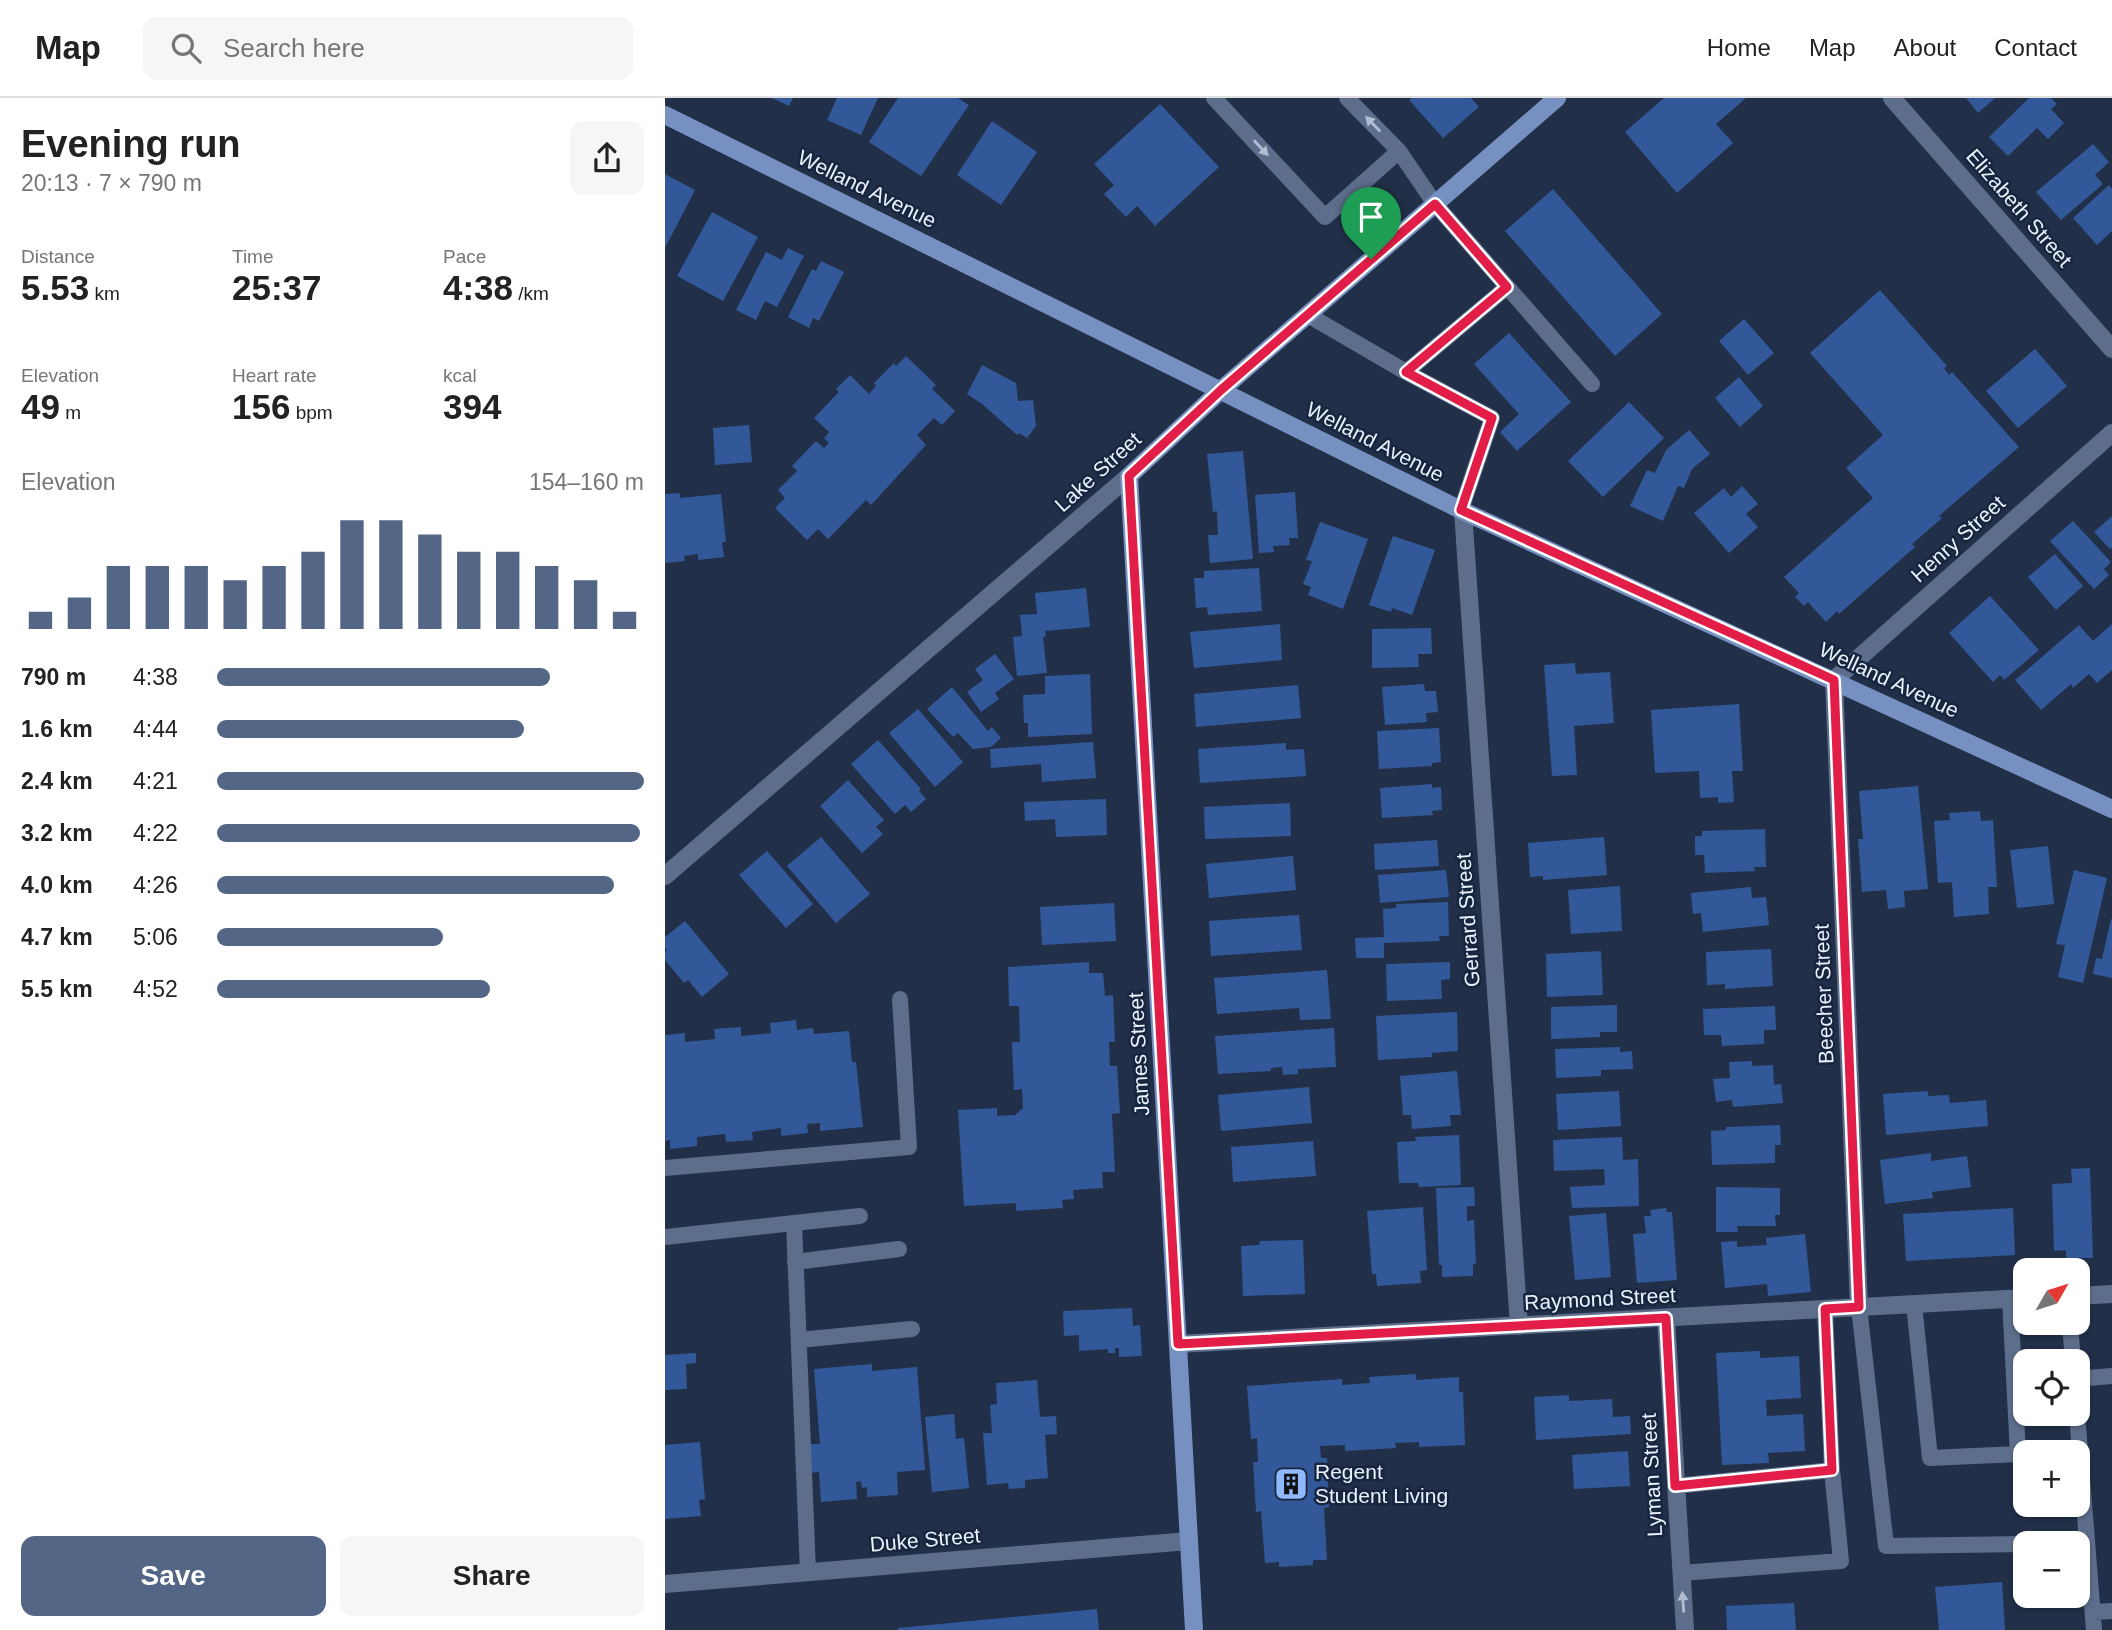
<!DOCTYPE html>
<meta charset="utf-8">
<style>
:root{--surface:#fff;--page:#f6f6f6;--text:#222;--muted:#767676;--line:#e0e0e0;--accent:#546685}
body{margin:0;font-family:Arial,sans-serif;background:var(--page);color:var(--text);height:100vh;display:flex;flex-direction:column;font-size:26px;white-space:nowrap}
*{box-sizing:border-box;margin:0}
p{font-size:23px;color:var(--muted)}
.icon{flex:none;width:38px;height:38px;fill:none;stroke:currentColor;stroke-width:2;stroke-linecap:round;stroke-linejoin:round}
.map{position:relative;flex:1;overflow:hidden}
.details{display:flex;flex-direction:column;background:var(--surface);width:665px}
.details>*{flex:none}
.needle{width:46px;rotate:51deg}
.buttons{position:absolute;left:1348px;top:1160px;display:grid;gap:14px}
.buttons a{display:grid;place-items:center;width:77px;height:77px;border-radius:14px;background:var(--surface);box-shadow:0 2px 5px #0004;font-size:35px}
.pin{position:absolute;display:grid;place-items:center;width:60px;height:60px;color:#fff;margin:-72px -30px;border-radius:50% 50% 50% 0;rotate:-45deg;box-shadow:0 0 7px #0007}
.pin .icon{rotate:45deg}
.round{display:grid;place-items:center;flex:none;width:74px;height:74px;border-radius:14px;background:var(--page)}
.head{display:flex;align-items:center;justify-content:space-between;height:119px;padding:0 21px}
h1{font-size:38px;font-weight:600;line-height:52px}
.figures{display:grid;grid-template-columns:repeat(3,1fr);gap:10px;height:119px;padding:7px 21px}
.figures div{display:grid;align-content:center}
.figures b{font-size:35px;font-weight:600}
.figures small{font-size:19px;font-weight:400}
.figures p{font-size:19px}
.chart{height:196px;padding:14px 21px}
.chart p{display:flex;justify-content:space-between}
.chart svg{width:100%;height:126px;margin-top:7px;stroke:var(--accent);stroke-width:6}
.action{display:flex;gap:14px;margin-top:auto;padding:14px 21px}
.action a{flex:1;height:80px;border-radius:14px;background:var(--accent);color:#fff;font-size:28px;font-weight:600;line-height:80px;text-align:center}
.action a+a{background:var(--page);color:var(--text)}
ul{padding:0 21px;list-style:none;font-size:23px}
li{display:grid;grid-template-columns:112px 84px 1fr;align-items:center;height:52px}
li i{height:18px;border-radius:9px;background:var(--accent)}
header{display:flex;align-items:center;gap:42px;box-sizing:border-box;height:98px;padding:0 35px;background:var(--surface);border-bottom:2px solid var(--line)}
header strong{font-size:33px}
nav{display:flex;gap:38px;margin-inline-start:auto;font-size:24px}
.search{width:490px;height:63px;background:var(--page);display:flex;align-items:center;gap:18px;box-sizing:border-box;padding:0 24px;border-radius:14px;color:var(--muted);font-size:26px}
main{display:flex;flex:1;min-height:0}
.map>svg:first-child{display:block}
.building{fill:#335899}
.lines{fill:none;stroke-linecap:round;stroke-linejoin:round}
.lane{stroke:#5d6e8c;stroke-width:16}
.street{stroke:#5d6e8c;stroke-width:18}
.secondary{stroke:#7691c1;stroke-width:18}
.oneway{fill:#b2bdd1}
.route-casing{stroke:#fff;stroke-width:14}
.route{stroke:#e11d48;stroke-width:9}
.labels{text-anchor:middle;stroke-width:5;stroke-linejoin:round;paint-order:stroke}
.street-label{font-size:21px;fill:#eaf2ff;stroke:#18253e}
.poi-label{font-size:21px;fill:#eaf2ff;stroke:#18253e;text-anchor:start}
</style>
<header>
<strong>Map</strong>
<div class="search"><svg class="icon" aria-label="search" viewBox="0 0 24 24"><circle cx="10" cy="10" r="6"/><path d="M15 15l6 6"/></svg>Search here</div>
<nav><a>Home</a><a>Map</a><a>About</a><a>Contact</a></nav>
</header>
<main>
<section class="details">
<div class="head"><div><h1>Evening run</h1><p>20:13 · 7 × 790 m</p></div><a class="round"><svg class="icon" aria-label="share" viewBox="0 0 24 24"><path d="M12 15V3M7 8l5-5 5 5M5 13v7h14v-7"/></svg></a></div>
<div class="figures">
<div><p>Distance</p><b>5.53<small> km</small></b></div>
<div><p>Time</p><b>25:37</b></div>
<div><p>Pace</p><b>4:38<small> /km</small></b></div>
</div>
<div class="figures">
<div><p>Elevation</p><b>49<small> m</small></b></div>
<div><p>Heart rate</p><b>156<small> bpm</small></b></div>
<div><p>kcal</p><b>394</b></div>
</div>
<div class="chart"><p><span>Elevation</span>154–160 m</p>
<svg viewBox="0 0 160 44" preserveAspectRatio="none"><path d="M5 44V38M15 44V33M25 44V22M35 44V22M45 44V22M55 44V27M65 44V22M75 44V17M85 44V6M95 44V6M105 44V11M115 44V17M125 44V17M135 44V22M145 44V27M155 44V38"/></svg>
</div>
<ul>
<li><b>790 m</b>4:38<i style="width:78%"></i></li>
<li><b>1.6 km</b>4:44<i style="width:72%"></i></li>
<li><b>2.4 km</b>4:21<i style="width:100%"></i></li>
<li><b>3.2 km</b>4:22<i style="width:99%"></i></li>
<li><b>4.0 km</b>4:26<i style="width:93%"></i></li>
<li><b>4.7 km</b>5:06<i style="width:53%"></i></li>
<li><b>5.5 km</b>4:52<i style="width:64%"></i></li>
</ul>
<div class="action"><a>Save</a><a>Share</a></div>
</section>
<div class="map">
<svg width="1447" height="1532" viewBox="0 0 1447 1532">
<rect width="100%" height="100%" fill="#213048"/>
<!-- building -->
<path class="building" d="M107,0H128L124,8Z
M172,0H213L196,37L162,22Z
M233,0H293L304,7L256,78L204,44Z
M747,0H806L814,9L778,40L744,2Z
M999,0H1081L1051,26L1068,45L1012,95L960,34Z
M1301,0H1330L1313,15Z
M1364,0H1386L1392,6L1386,11L1399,25L1383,41L1372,30L1343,58L1324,39Z
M495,6L554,69L490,128L472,108L461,119L439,96L449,87L429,66Z
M327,23L372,54L336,107L292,77Z
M1428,46L1444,64L1430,77L1438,86L1396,122L1371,94Z
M0,76L30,92L0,150Z
M1444,87L1447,91V133L1432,147L1408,120Z
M888,91L997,216L950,258L840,133Z
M47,114L93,139L58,203L12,178Z
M123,150L139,158L112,209L100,203L91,222L71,212L101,154L117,162Z
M156,163L179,174L154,223L148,220L144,230L123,219L147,171L151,173Z
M1215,192L1282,268L1279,270L1284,277L1287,274L1354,349L1274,418L1277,420L1247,446L1250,449L1174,516L1172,513L1161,524L1143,504L1139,508L1130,499L1134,495L1119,479L1208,400L1181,370L1218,337L1145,255Z
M1079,221L1109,255L1083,277L1054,243Z
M844,235L906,304L852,353L835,334L854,316L809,266Z
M1370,251L1402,288L1353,330L1321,293Z
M241,258L271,287L267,291L290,313L277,327L269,320L252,337L261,347L206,407L201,402L163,441L153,431L142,442L110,410L120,400L113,392L132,373L127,368L151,343L159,350L164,345L159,340L164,334L149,320L174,294L171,291L185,277L204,296L211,288L209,285L229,265L231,268Z
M317,267L351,285L353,303L368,302L371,328L362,340L354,335L352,337L317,306L302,296Z
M1074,279L1098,308L1075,329L1050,300Z
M964,304L999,340L938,399L903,363Z
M84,327L87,364L50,367L48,330Z
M1024,332L1045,356L1027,371L1019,390L1013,388L998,423L965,408L982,372L990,375L1001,352Z
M578,353L588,461L545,465L543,437H553L552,413L548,414L542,356Z
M1077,388L1093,406L1081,416L1093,429L1064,455L1029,415L1059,390L1066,399Z
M630,394L633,440H624L625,447L608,448L609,454L594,455L590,397Z
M15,395V400L56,396L61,444H57L59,459L33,462V456L19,458L20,463L0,465V396Z
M1447,418V450L1445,451L1429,434Z
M1408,423L1446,464L1439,471L1444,477L1429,491L1385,443Z
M655,424L703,441L678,511L643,497L646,489L638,486L647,463L641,462Z
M728,438L770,452L747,517L727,510L726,514L704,507Z
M1390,456L1418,488L1391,512L1363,479Z
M594,470L597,513L543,517L542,509L531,510L529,480H539V473Z
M421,490L425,529L380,533L381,538L378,539L382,575L352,578L348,539L357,538L355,517L372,516L370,495Z
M1325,498L1374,552L1339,582L1335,577L1328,584L1284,535Z
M615,526L617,562L529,570L525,534Z
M1447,526V572L1432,585L1424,576L1408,590L1406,586L1376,612L1350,582L1414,527L1428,543Z
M766,530L767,556H753L754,569L707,570V531Z
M330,556L349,581L330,595L334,601L316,614L302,594L318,582L310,571Z
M910,565L911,576L945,574L949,625L909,628L912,677L887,678L879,567Z
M425,576L427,636L363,639V625H359L358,597L380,596V578Z
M759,586L760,593H771L773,614L761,615L762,624L720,627L717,589Z
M633,587L636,620L531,629L529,596Z
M287,589L323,633L327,629L336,640L326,649L308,651L293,635L288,639L262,611Z
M1074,606L1078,673H1067L1069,704L1053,705V699L1035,700L1034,673L990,675L986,612Z
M253,611L298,664L270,689L224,635Z
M774,630L776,664L767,665V668L714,671L712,633Z
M213,642L256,691L254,693L261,701L246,714L240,707L230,716L186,666Z
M428,644L431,680L377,684L376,666L326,670L325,651Z
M621,645V652L639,651L641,678L535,685L533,651Z
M183,682L219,722L211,729L218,736L197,755L155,708Z
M767,686V690L776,689L777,712L767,713L768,717L717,720L715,690Z
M1253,688L1263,791L1239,793L1240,809L1223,811L1221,792L1197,794L1193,741H1198L1194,693Z
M441,701L442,737L391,739L390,721L360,723L359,704Z
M625,705L626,738L540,741L539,709Z
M1315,713L1316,723L1328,722L1332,789H1323L1324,816L1289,819L1287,784L1273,785L1269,723L1285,722L1284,715Z
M1100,731L1101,769H1089L1090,773L1040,775L1039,757H1030V738H1037V733Z
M156,739L205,796L171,825L122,768Z
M939,739L942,777L878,782V778L865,779L863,745Z
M772,742L774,768L710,772L709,746Z
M1383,748L1389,806L1352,810L1345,752Z
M102,753L148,806L121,830L74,777Z
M628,758L631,792L544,800L541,766Z
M781,772L784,799L715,805L713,777Z
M1409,772L1442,780L1418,885L1393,879L1400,847L1391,846Z
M955,788L957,833L906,836L903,792Z
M1086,789L1087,800L1101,799L1104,827L1038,834L1036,815L1028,816L1026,795Z
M783,804L784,838H774L775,843L719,845V860H691L690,840L719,839L718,811L731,810V806Z
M449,805L451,843L377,847L375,809Z
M634,817L637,852L546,858L544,823Z
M1446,821H1447V880L1428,876L1431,860L1437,861Z
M20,823L64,876L37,899L23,882L19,885L0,862V854L2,852L0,849V839Z
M1106,851L1108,888L1060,891V886L1042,887L1041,854Z
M936,853L938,897L882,899L881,856Z
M424,864V875H438L440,898L448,897L450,944H444L445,968H452L455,1015L447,1016L450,1074H437L438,1090L408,1092L409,1101L397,1102L398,1110L351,1113V1105L299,1108L293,1012L332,1010V1018L350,1017L358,1010L357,991L349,992L347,944H355L354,908H344L343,869Z
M785,864V881L776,882L777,901L722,903L721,866Z
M662,872L666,921L635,922L634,910L552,916L549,880Z
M952,907V934H935V939L886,941V909Z
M1110,908L1111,932H1099V946L1057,948L1056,937H1039L1038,911Z
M792,914L793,953L767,955V959L713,962L711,918Z
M131,922L132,932L148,930L149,936L184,933L187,964H191L198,1029L155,1033V1025L142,1026L143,1035L116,1038V1030L87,1034L88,1042L61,1044L60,1036L32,1039V1048L5,1051V1042L0,1043V937L20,935V944L50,941L49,931L76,929V938L106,935L105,925Z
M669,930L671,969L633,971V976L618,977L617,969L606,970V973L553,976L550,938Z
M955,949V954L967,953L968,971L936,972V978L891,980L890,951Z
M1087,963V968L1108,967L1109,987L1116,986L1118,1005L1068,1009L1067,1002L1051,1004L1048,981L1065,980L1064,964Z
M792,973L796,1017H785L786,1028L747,1031L746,1017H738L735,978Z
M644,989L647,1025L556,1033L553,997Z
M954,993L956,1028L893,1032L891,996Z
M1263,993V998L1284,997L1285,1005L1321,1002L1323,1028L1221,1037L1218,996Z
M1115,1027L1116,1047H1110V1065L1047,1067L1046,1033L1061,1032V1029Z
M794,1037L796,1087L754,1089L753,1085H734L732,1044L751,1043L750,1039Z
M957,1039L958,1062L973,1061L974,1108L907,1110L905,1089L940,1087L939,1071L889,1073L888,1042Z
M648,1043L651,1078L568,1084L566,1049Z
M1266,1055V1063L1302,1058L1306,1089L1267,1094L1268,1100L1220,1106L1215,1062Z
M1425,1070L1428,1160H1401V1152L1389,1153L1387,1086L1407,1085L1406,1071Z
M809,1089L810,1108H802V1123L809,1122L811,1166H808V1178L777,1179V1167H774L771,1090Z
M1051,1089L1115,1090V1117H1110L1111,1128H1072L1073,1134H1051Z
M758,1109L762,1172L755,1173L756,1185L712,1188L711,1176H707L702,1113Z
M1001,1110L1002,1114H1007L1012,1182L972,1185L968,1136L981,1135L979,1118H986L985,1112Z
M1348,1110L1350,1157L1241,1163L1238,1116Z
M941,1115L946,1179L910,1182L904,1118Z
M1140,1136L1146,1194L1103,1198L1102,1186L1060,1190L1056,1144L1072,1143V1149L1102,1147L1101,1140Z
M638,1142L640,1196L578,1198L576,1148L594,1147L595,1143Z
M467,1210L468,1228L475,1227L477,1258L454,1259V1250H450V1255H443V1251L414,1253V1237L399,1238L398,1213Z
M1095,1253V1260L1134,1258L1136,1300L1101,1302L1102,1318L1138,1316L1140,1353L1103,1355L1104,1365L1057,1367L1051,1255Z
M31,1255V1265L21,1266L22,1291L0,1292V1257Z
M207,1266V1273L252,1269L260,1372L232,1374L233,1397L202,1399V1389L197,1390L196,1383L191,1384L192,1401L156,1404L154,1374L144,1375L142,1346H155L149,1271Z
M751,1276V1282L794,1279V1294H798L800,1347L754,1349V1344L730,1345L731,1350L680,1353V1347L655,1348L656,1360H662L664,1409L659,1410L662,1462H648V1467L614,1469V1464L600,1465L596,1413L591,1414L588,1364H593L592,1340L586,1341L582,1288L677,1281V1287L705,1285L704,1279Z
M372,1282L375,1319L391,1318L392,1336L380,1337L383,1380L360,1382V1390L344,1391L343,1385L322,1387L318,1335H327L325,1307L332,1306L331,1285Z
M904,1297V1303L947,1301L948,1319L965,1318L966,1336L871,1342L869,1299Z
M289,1316L291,1341L299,1340L304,1390L267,1394L260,1319Z
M35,1344L40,1401L34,1402L36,1418L0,1421V1347Z
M963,1353L965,1388L909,1391L907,1357Z
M1337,1484L1340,1532H1274L1270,1489Z
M1129,1505L1131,1532H1062L1061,1508Z
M432,1511L434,1532H233V1530Z"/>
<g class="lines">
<!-- lane -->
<path class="lane" d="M549,0L660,119L734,53
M682,0L734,53L770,106L927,286
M643,217L741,274L827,320L796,412
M741,274L842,189
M0,1070L244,1049L235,901
M129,1125L195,1118
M0,1139L129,1125L143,1474
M130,1164L234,1151
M1249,1206L1265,1360L1353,1356L1345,1201
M1194,1209L1221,1448L1360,1446
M1405,1225L1408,1264
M134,1242L247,1231
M1412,1281L1447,1278
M1412,1316L1429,1532
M1010,1388L1167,1372L1160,1211
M1016,1475L1176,1463L1167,1372
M1428,1514L1447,1513"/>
<!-- street -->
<path class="street" d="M1227,0L1447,251
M798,413L854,1228
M0,778L464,378
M1412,1198L1447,1196
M1194,1209L1169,582L1447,335
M1001,1220L1020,1532
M513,1246L1360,1200
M0,1486L524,1443"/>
<!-- secondary -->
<path class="secondary" d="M0,17L798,413L1447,711
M529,1532L464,378L556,292L892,0"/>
</g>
<!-- one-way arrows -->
<defs><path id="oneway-solid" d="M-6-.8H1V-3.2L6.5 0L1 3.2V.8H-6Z" transform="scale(1.75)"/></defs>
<g class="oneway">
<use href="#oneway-solid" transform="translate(708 26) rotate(-134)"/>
<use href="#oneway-solid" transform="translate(596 50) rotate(47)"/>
<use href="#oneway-solid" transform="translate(1018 1504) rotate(-94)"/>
</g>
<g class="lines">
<defs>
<path id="route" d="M770,106L842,189L741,274L827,320L796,412L1169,582L1194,1209L1160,1211L1167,1372L1010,1388L1001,1220L513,1246L464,378L556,292Z"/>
</defs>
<!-- route casing -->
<use href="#route" class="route-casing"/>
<!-- route -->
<use href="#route" class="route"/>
</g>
<!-- icons -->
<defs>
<symbol id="building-square" viewBox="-11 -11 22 22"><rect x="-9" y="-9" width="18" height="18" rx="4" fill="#90b8fd" stroke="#18253e"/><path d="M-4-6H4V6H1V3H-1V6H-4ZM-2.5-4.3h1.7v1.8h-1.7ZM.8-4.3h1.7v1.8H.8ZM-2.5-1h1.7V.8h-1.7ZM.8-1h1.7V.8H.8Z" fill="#111"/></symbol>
</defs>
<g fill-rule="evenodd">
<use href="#building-square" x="607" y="1367" width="38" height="38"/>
</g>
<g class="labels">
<!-- street labels -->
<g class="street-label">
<text transform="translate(202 91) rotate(26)" y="7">Welland Avenue</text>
<text transform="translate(1354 110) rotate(49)" y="7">Elizabeth Street</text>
<text transform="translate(710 344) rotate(27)" y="7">Welland Avenue</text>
<text transform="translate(433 374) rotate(-42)" y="7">Lake Street</text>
<text transform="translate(1293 441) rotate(-42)" y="7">Henry Street</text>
<text transform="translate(1224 582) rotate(25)" y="7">Welland Avenue</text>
<text transform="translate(803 822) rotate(-94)" y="7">Gerrard Street</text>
<text transform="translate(1159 896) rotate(-92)" y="7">Beecher Street</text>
<text transform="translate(474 956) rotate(-93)" y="7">James Street</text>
<text transform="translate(935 1201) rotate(-3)" y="7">Raymond Street</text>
<text transform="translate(987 1377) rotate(-93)" y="7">Lyman Street</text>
<text transform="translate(260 1442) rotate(-5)" y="7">Duke Street</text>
</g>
<!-- poi labels -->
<g class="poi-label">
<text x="650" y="1381">Regent<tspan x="650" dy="24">Student Living</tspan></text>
</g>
</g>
</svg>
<div class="buttons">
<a><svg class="needle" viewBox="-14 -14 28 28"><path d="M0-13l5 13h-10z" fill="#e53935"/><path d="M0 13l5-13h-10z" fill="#767676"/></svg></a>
<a><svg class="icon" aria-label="locate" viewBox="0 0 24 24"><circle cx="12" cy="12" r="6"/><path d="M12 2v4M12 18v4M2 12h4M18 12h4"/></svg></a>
<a>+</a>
<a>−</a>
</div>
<div class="pin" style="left:706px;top:161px;background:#1e9e55"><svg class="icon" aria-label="arrive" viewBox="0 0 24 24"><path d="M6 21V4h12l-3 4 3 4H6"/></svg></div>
</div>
</main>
